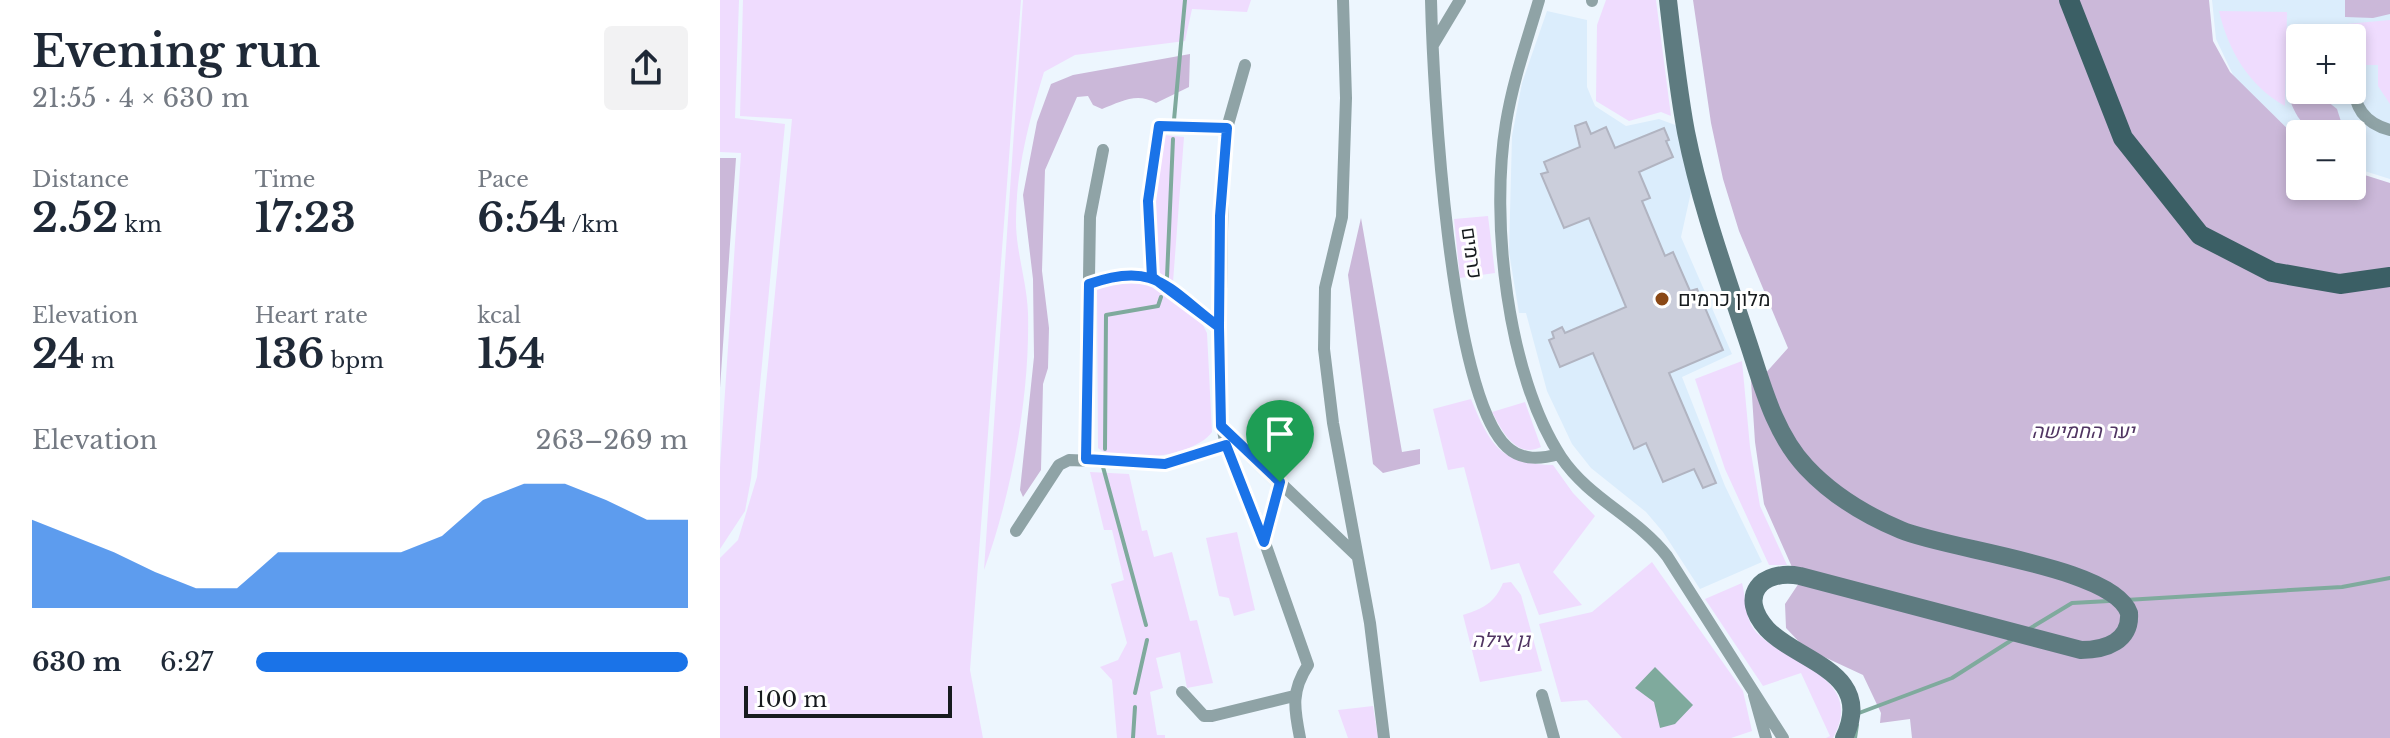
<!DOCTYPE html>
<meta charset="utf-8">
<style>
:root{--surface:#fff;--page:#f2f2f3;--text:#1f2937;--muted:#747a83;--accent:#1a73e8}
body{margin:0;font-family:"Libre Baskerville",Heebo,serif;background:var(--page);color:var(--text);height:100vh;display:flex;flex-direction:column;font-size:30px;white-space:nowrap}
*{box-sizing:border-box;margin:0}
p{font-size:26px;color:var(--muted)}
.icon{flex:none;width:44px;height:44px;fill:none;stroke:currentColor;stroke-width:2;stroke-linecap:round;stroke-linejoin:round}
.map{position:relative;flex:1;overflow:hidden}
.details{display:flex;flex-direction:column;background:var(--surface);width:720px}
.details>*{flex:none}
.tools{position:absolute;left:1566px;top:24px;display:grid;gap:16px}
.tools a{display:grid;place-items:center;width:80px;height:80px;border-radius:8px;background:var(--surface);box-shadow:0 4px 12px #0003;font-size:40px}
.scale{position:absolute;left:24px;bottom:20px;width:208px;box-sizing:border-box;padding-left:8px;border:4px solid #171b1e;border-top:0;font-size:22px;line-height:28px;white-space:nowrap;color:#171b1e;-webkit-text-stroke:6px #fff;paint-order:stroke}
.pin{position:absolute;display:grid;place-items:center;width:68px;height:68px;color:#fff;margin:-82px -34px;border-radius:50% 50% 50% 0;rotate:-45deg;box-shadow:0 0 8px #0007}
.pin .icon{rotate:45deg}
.round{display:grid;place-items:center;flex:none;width:84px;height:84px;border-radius:8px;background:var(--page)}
.headline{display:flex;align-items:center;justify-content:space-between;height:136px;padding:0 32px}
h1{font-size:44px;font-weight:800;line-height:60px}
.figures{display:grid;grid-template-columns:repeat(3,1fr);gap:12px;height:136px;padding:8px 32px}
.figures div{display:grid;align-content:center}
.figures b{font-size:40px;font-weight:800}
.figures small{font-size:22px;font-weight:400}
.figures p{font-size:22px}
.chart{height:224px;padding:16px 32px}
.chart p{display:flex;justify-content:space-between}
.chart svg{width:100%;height:144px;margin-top:8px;fill:var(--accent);opacity:.7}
ul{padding:0 32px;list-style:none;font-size:26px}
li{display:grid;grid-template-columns:128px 96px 1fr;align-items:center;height:60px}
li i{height:20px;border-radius:10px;background:var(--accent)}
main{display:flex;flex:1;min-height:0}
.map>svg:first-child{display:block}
.built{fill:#dbedfc;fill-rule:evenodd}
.green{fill:#efdcfe}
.forest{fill:#cbb8d9}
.water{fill:#7faa9d}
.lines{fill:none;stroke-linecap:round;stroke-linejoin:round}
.stream{stroke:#7faa9d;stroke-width:4}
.building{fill:#cbcedb;stroke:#b1b4c1;stroke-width:2}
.minor{stroke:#8fa3a6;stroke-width:12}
.secondary{stroke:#5e7b80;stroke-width:18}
.primary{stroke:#3b5f65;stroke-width:20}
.route-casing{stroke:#fff;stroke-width:16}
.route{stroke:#1a73e8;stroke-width:10}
.poi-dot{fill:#8a4815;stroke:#fff;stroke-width:3}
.labels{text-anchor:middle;stroke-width:6;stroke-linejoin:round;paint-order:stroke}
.street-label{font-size:20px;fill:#171b1e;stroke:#fff}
.poi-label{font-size:20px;fill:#171b1e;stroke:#fff;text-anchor:start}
.park-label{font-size:20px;font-style:italic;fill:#503562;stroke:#fff}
</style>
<main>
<section class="details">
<div class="headline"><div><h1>Evening run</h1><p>21:55 · 4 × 630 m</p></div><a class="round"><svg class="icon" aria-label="share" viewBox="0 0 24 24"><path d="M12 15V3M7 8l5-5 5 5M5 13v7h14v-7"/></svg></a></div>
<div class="figures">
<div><p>Distance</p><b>2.52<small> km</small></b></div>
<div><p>Time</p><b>17:23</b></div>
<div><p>Pace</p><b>6:54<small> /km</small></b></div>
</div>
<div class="figures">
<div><p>Elevation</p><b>24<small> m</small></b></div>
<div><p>Heart rate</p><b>136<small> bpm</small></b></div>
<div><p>kcal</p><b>154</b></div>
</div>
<div class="chart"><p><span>Elevation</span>263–269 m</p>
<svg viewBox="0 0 160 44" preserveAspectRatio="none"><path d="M0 44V17L10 22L20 27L30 33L40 38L50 38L60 27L70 27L80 27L90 27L100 22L110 11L120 6L130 6L140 11L150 17L160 17V44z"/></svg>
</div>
<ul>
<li><b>630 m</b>6:27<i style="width:100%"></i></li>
</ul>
</section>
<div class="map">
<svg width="1670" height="738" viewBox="0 0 1670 738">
<rect width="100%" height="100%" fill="#edf6fe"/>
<!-- built -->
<path class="built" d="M1492,0H1670V179L1632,167V134H1580V140L1576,137L1514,77L1496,39ZM1580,38H1632V90H1580Z
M827,11L867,20V87L875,106L906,126L939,119L958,126L971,192L961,237L1012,354L962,377L1005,486L1042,562L980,589L943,532L926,512L871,468L852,444L827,391L806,313H799L789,252L792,136L802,83Z"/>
<!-- green -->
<path class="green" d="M0,0H19L15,118L65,124L31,479L25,511L0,549V467L21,153L0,152Z
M23,0H301L250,670L263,738H0V558L18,540L37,477L72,119L20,116Z
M303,0H531L527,12L472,9L465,41L355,55L324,72C309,121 296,170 296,222C296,252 307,282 308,313C310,396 292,492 264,570Z
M886,0H936L951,116L941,112L909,121L876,101L877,25Z
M1499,11L1567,12L1565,106C1529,86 1508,50 1499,11Z
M1670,20V104L1658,86V65H1641L1634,61L1632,38H1629L1626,24Z
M443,135L464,137L453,282L436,274L432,219Z
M768,216L775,273L740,278L734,219Z
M406,278L429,282L473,313L482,323L487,333L492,432C476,456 399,467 378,448L377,288Z
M1022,361L1030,447L1040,506L1067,565H1049L1005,469L975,379Z
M751,399C770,445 780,464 833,465L853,493L875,516L833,572L862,605L819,615L799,563L771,570L744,467L728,470L713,409Z
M805,402L821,447C796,459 782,431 772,412Z
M370,472L409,474L422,531L427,530L434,557L452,552L470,621L477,620L493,683L467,688L460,652L436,658L443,688L430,692L437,735H445V738H397L392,680L380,667L398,660L407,643L391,584L404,580L392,530H384Z
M517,532L535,610L514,616L509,598L499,596L486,538Z
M932,562L1023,691L1032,731L1011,738H902L867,700L841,702L819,624L872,612Z
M791,582L801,595L822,671L760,682L743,615C762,609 775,603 783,583Z
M1022,583C1027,602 1024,621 1039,635C1069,664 1146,678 1113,738H1106L1110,736L1081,673L1043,686L985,599Z
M653,706L658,738H628L618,710Z"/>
<!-- forest -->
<path class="forest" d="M973,0H1489L1493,41L1510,72L1580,141V186H1632V171L1670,183V738H1192L1190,719L1160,723L1161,713L1143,675L1085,648L1066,628L1065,604L1079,583L1044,504L1035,442L1029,350L1043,376L1068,348L1019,231L1003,179L991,123Z
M1625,0H1670V14L1653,18L1625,17Z
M470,54L469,87L436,103C416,92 401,102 382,109L373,105L368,96L357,97L325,170L322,271L329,328L328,368L323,384L321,470L303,497L300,490L314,357L313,279L303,195L317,122L331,84L353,75Z
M1607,101L1617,109L1625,134C1595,134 1583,132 1571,103Z
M0,158H16L0,388Z
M641,218L682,452L700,449V464L663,473L653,464L628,275Z"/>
<!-- water -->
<path class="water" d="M935,667L973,705L955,724L940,728L934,702L915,688Z"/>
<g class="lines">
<!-- stream -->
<path class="stream" d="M454,120L465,0
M447,277L453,139
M385,449L386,315L438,306L441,297
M383,467L426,625
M1406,600L1622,587L1670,578
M1309,629L1352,603L1389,601
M415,693L427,640
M1139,713L1232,678L1295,638
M413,738L415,707
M1135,738L1137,725"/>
</g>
<!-- building -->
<path class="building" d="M866,122L871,134L886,127L895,148L944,128L949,140L946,141L953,157L919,172L930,198L922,201L945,256L953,252L970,291L977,289L1003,350L949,373L996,483L983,488L974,469L943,482L926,443L914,449L873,353L840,367L829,340L834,338L832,332L842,327L845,333L906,307L869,218L844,228L821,174L828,172L824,162L860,147L855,126Z"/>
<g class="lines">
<!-- minor -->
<path class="minor" d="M623,0L626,98L622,217L605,288L604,349L613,423L650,623L664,738
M711,0C713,85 729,394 787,447C802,461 821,459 839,454
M819,0C807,41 793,80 786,123C770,219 787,375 841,457C869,499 917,517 947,556L1063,738
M872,1V0
M713,45L740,0
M525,65L507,128L503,173L499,409L507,452L534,512L588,665C571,691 574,708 580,738
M1633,81C1634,107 1644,123 1670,130
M432,277L428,201L439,126L507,128
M369,284C436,260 448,289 499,327
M501,426L637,556
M366,459L370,217L383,150
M296,531L339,465L349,460L445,464L506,445
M544,542L560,482
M462,692L484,716H492L574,696
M822,695L834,738
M1034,695L1046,738"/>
<!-- secondary -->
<path class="secondary" d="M948,0C953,44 958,89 966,132C980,202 1004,269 1026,336C1041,380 1053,432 1086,467C1113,496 1145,515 1181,530C1228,550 1394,567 1409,613C1411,641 1386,650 1361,650L1080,576C1041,569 1017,596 1047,629C1078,662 1156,672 1124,738"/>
<!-- primary -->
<path class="primary" d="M1349,0L1403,138L1480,235L1552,272L1620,284L1670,277"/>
</g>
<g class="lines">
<defs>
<path id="route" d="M560,482L501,426L499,327L432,277L428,201L439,126L507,128L500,216L499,327C448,289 436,260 369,284L366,459L445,464L506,445L544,542L560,482"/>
</defs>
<!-- route casing -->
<use href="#route" class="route-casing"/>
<!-- route -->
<use href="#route" class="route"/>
</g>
<!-- markers -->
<circle class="poi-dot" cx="942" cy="299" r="8"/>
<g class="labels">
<!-- street labels -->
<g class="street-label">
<text transform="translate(752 253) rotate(82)" y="7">כרמים</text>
</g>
<!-- poi labels -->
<g class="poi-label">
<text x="958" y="306">מלון כרמים</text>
</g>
<!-- park labels -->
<g class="park-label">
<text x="1363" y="438">יער החמישה</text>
<text x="781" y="647">גן צילה</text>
</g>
</g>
</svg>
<div class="tools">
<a>+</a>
<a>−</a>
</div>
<div class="scale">100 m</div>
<div class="pin" style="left:560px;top:482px;background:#1e9e55"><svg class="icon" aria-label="arrive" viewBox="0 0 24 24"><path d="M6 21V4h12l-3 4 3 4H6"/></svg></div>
</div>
</main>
